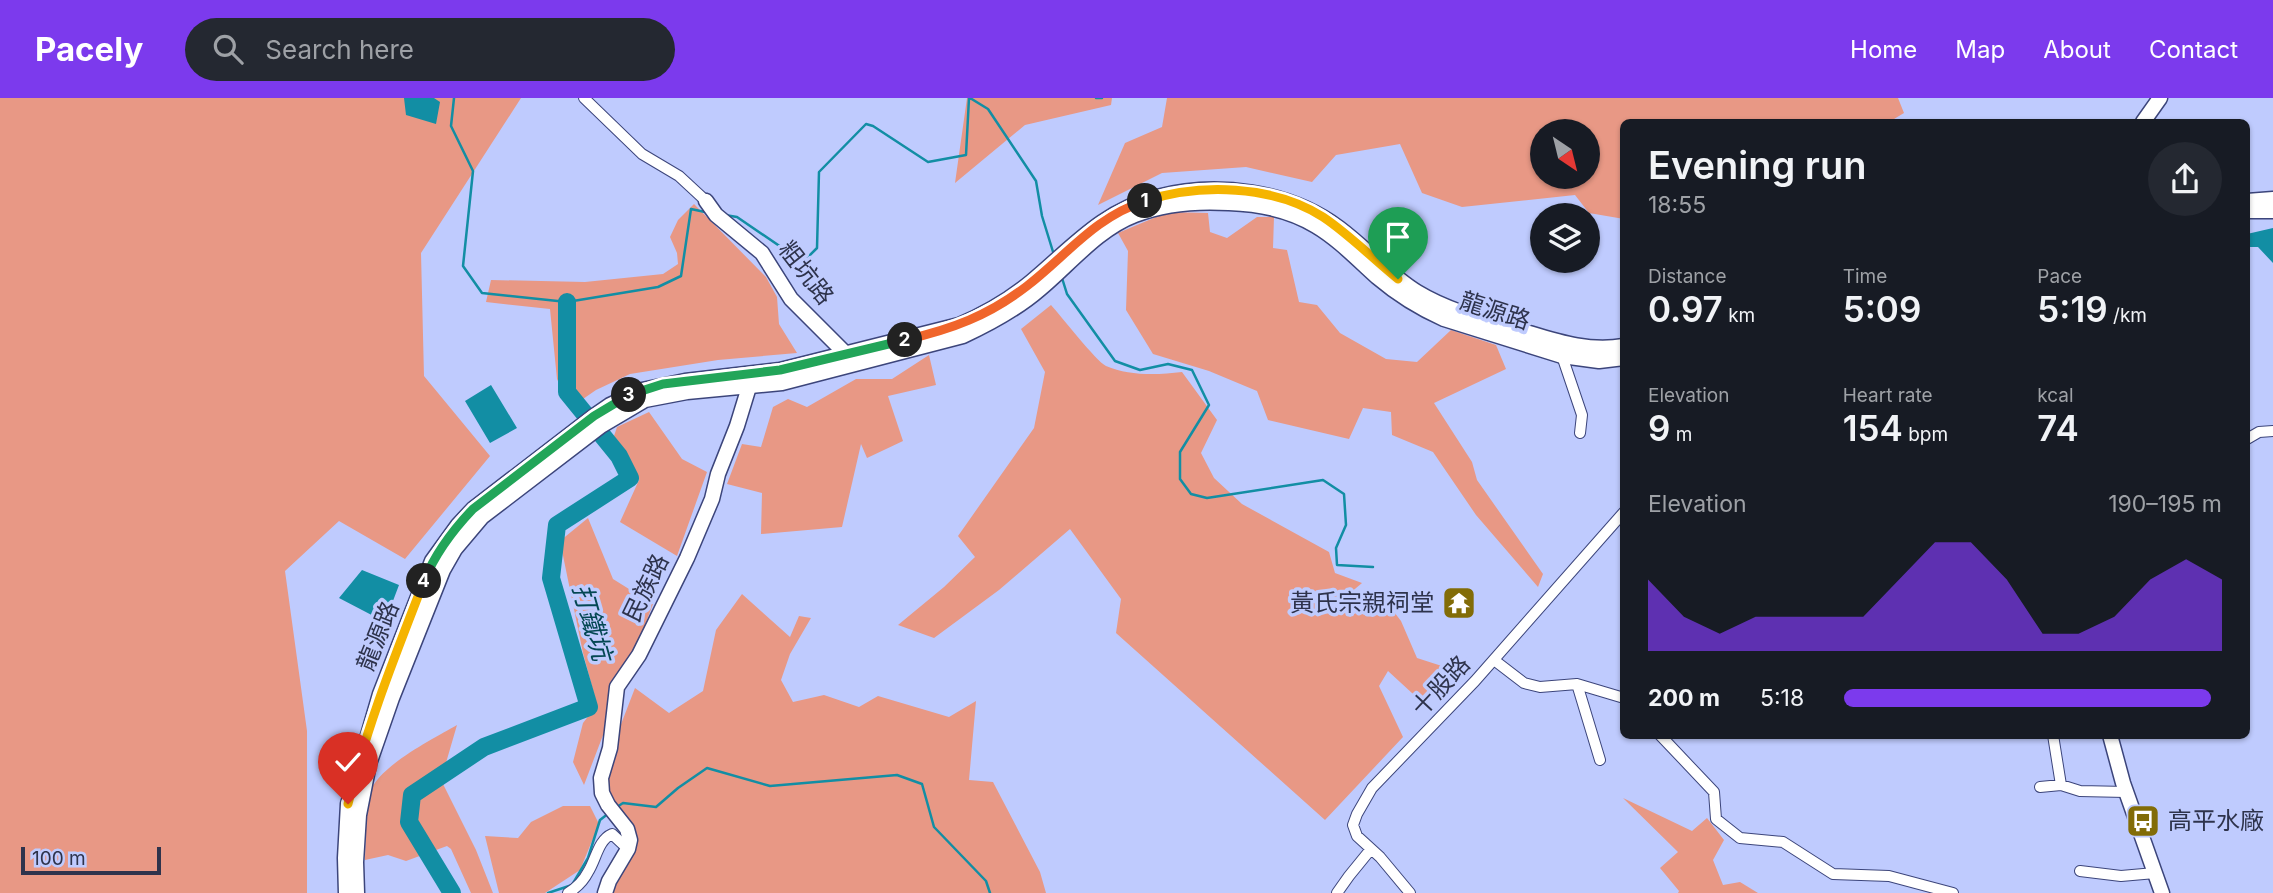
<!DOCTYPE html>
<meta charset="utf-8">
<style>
:root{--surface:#171b24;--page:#242831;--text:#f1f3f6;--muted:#9ea1a6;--accent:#7c3aed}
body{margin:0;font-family:Inter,"Noto Sans TC",sans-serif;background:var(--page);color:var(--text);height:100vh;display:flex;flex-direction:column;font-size:26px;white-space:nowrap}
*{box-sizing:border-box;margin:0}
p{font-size:23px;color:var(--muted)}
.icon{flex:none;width:38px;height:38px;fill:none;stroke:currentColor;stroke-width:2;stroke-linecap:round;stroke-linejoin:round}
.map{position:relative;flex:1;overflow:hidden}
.panel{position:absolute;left:1620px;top:21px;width:630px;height:620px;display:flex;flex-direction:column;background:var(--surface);border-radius:10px;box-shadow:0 2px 5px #0004}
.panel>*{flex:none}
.needle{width:46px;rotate:145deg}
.buttons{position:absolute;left:1530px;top:21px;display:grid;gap:14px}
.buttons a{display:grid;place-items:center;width:70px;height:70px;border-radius:50%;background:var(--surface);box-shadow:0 2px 5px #0004;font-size:35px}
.scale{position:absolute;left:21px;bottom:18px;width:140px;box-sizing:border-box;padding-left:7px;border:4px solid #2e334c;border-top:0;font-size:19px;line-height:24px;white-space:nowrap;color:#2e334c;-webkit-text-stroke:5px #bfcbfe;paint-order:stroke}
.pin{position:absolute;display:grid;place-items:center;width:60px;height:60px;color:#fff;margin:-72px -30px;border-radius:50% 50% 50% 0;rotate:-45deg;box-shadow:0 0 7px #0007}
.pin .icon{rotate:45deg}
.km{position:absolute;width:35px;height:35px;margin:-18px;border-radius:50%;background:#222;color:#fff;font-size:19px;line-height:35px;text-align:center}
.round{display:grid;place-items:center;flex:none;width:74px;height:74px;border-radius:37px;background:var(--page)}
.headline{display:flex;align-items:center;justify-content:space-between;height:119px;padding:0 28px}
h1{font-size:38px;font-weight:600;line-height:52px}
.stats{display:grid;grid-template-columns:repeat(3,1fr);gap:10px;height:119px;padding:7px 28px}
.stats div{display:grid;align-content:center}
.stats b{font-size:35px;font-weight:600}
.stats small{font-size:19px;font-weight:400}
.stats p{font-size:19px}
.chart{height:196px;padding:14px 28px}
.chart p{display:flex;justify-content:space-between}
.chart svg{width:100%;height:126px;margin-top:7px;fill:var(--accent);opacity:.7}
ul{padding:0 28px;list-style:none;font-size:23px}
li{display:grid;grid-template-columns:112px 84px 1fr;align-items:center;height:52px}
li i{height:18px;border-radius:9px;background:var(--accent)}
header{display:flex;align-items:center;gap:42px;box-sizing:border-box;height:98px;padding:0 35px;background:var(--accent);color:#fff}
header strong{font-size:33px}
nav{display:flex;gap:38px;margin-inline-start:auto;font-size:24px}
.search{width:490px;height:63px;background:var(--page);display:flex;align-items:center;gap:18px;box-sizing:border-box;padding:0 24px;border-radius:38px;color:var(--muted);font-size:26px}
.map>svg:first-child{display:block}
.green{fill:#e89885;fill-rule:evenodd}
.water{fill:#128ea4}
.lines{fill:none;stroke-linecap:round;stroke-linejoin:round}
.stream{stroke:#128ea4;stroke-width:2.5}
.river{stroke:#128ea4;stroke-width:18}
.street-casing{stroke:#3c457b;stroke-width:12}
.secondary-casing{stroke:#3c457b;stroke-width:17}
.primary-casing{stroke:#3c457b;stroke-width:17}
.street{stroke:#fff;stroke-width:10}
.secondary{stroke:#fff;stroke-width:14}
.primary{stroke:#fff;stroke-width:14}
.split-1-casing{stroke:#fff;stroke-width:14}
.split-2-casing{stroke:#fff;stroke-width:14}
.split-3-casing{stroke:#fff;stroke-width:14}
.split-4-casing{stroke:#fff;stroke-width:14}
.split-5-casing{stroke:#fff;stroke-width:14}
.split-1{stroke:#f5b400;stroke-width:9}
.split-2{stroke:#f0652b;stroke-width:9}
.split-3{stroke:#22a559;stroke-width:9}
.split-4{stroke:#22a559;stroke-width:9}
.split-5{stroke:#f5b400;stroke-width:9}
.labels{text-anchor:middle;stroke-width:7;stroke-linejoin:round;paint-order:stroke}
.street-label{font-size:24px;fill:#2e334c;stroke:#bfcbfe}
.poi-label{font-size:24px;fill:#2e334c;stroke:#bfcbfe;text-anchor:end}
.water-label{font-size:26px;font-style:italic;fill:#044753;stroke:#bfcbfe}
</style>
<header>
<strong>Pacely</strong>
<div class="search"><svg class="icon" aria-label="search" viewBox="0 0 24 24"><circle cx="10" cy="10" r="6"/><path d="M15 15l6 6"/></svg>Search here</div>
<nav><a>Home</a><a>Map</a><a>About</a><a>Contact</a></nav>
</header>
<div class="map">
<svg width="2273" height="795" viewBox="0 0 2273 795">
<rect width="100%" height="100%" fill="#bfcbfe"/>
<!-- green -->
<path class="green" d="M0,0H521L421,155L424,278L490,358L405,461L339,423L285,473L307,633V795H0Z
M967,0H1112L1111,7L1025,27L955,85Z
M1167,0H1898L1904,15L1889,24H1624V121L1589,115L1575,97L1462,109L1422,95L1400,46L1336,57L1312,84L1246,69L1162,75L1098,107L1125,45L1162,29ZM1542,33H1587V79H1542Z
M694,106L766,179L777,199L779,226L797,255L718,262L630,276L596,292L570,310L557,281L550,211L486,204L491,182L585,184L663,176L678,166L677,155L670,139L678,122Z
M1168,114L1208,115L1210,134L1227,140L1257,119H1274L1273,150L1287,152L1299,204L1317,207L1340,235L1386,261L1417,264L1451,232L1496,247L1506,271L1434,305L1472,364L1477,382L1543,476L1538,489L1476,417L1433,354L1392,337L1391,314L1363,310L1349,341L1268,322L1257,293L1209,273L1153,256L1126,212L1128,153L1118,135Z
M1051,207C1061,218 1096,263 1106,268C1129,278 1157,277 1182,274L1217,322L1201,355L1214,380L1242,406L1329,454L1335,475L1362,485L1336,507L1350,519L1381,497L1401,523L1417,560L1448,570L1445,582L1425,607L1388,573L1379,588L1403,639L1325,722L1116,535L1121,501L1070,431L999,492L934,540L898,527L944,489L975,459L958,438L1034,330L1045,274L1021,231Z
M929,257L936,287L888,298L903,343L867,360L861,346L842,429L761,436L762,395L727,386L742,346L761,349L773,309L788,301L807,309L856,281H892Z
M649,314L682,361L707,374L677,458L620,424L639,382L614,338L617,329Z
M588,420L613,481L653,506L584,687L573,664L583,625L597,607L583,555L560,443Z
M742,496L790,539L799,518L811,520L790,556L781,582L793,604L824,597L859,609L878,598L949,619L976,603L969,682L993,684L1040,774L1046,795H608L630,741L607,706L608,660L635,590L669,615L703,593L716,532Z
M457,627L441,682L476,752L493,795H471L451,751L447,748L406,763L388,757L365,762C366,744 365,713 369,696C378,668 433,641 457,627Z
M1623,700L1692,733L1707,720L1724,742L1713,762L1723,787L1740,784L1758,795H1678L1679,793L1660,770L1678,754Z
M563,708H590L599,726L580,772L545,795H499L485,738L518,740L531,724Z"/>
<!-- water -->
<path class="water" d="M404,0H434L440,4L436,26L406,17Z
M2273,130V165L2258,149H2247V136Z
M491,287L517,330L490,345L465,303Z
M362,472L399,487L385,524L339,500Z"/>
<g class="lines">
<!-- stream -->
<path class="stream" d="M454,0L451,28L473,73L463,168L482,195L567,204L658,189L681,178L691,111L705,114
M970,0L988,11L1036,83L1042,118L1054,157
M1096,0H1102
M725,117L737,119L803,164L817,150L819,74L866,26L873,28L928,64L966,57L969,0
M1062,180L1067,196L1115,263L1140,272L1168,266L1192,272L1209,307L1180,354V381L1191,396L1207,400L1323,382L1344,396L1346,427L1336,450L1337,467L1373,469
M617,709L623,705L656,709L678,690L707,670L770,688L897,677L922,686L934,729L986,783L990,795
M548,795L572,787L588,760L600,722L609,715"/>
<!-- river -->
<path class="river" d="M452,795L409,724L412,697L484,649L589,609L551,480L557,427L630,380L619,358L567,294V204"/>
<defs>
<path id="street" d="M584,0L642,56L679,78L706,103
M1562,258L1582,317L1580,335
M2247,341L2259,334L2273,333
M1494,562L1524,585L1540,589L1577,586L1624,600
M1577,586L1600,662
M1660,637L1714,694L1716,721L1740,740L1783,744L1833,776L1889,778L1953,795
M2053,637L2061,687
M2040,689L2061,687L2080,693L2126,694
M2080,773L2121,778L2155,775
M568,795C576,790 584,782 588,774C596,762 598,742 612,736L628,751
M1337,795L1349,778L1371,751
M1410,795L1380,759L1357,738L1353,727L1357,716L1372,690L1475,583L1624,414"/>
<path id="secondary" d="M2143,24L2160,0
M706,103L716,117L762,155L791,201L853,263
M2110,637L2123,685L2162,795
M605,795L609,783L628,751L630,742L627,731L608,707L602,695L601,680L610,650L617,589L639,557L687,460L712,401L718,376L737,328L752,279"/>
<path id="primary" d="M2247,103L2273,101
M2247,113H2273
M346,795L345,760L348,706L380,596L432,463L458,427L473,411L594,318L610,307L642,292L685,283L780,272L959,227C985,216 1009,202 1031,184C1072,150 1102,113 1157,99C1217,83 1289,93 1339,130C1366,150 1388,176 1417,194C1450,214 1489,223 1526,234C1559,244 1589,254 1624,248
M357,795L356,764L359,717L369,666L392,600L443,472L455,451L482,419L601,328L645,302L687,294L782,285L963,238C991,225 1017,211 1040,191C1070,166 1098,131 1135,117C1166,105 1197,103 1229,105C1258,106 1290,112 1316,128C1338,141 1357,161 1377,179C1397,196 1419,210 1444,221L1562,258L1599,263L1624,260"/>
</defs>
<!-- street casing -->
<use href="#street" class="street-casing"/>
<!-- secondary casing -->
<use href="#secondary" class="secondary-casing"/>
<!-- primary casing -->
<use href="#primary" class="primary-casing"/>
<!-- street -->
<use href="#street" class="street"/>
<!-- secondary -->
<use href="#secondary" class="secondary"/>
<!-- primary -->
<use href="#primary" class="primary"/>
</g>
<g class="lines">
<defs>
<path id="split-1" d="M1145,103C1200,85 1273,87 1323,119C1350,137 1373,161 1398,181"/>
<path id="split-2" d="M905,242C952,231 988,218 1027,188C1067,157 1095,119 1145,103"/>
<path id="split-3" d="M629,297L663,286L780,272L905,242"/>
<path id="split-4" d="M424,483C435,456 452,433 473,411L594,318L629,297"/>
<path id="split-5" d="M348,706C367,627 395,558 424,483"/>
</defs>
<!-- split-1 casing -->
<use href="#split-1" class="split-1-casing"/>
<!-- split-2 casing -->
<use href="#split-2" class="split-2-casing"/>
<!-- split-3 casing -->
<use href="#split-3" class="split-3-casing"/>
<!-- split-4 casing -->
<use href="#split-4" class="split-4-casing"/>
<!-- split-5 casing -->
<use href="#split-5" class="split-5-casing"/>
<!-- split-1 -->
<use href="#split-1" class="split-1"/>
<!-- split-2 -->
<use href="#split-2" class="split-2"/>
<!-- split-3 -->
<use href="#split-3" class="split-3"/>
<!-- split-4 -->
<use href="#split-4" class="split-4"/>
<!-- split-5 -->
<use href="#split-5" class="split-5"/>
</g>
<!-- icons -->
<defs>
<symbol id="temple-square" viewBox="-11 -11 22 22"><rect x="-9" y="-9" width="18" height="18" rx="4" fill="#826c07" stroke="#bfcbfe"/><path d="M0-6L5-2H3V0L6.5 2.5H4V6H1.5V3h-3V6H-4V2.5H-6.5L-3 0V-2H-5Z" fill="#fff"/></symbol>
<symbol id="bus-square" viewBox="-11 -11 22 22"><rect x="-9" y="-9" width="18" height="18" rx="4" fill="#826c07" stroke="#bfcbfe"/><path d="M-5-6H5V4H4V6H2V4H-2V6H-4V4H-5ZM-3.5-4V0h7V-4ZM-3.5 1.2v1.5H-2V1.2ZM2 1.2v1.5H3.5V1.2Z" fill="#fff"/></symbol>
</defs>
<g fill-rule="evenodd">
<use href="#temple-square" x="1440" y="486" width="38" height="38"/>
<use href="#bus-square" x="2124" y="704" width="38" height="38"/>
</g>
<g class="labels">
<!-- street labels -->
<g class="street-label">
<text transform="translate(806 175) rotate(52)" y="8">粗坑路</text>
<text transform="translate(1495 213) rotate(18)" y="8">龍源路</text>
<text transform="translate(646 490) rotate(-64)" y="8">民族路</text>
<text transform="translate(378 538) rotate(-68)" y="8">龍源路</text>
<text transform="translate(1441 588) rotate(-47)" y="8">十股路</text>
</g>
<!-- poi labels -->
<g class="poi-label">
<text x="1434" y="513">黃氏宗親祠堂</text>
<text x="2168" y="731" text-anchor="start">高平水廠</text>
</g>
<!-- water labels -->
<g class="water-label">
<text transform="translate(592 524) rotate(74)" y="9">打鐵坑</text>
</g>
</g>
</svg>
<div class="buttons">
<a><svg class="needle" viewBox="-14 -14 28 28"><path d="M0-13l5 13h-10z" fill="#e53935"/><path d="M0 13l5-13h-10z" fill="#9ea1a6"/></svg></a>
<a><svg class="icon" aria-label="layers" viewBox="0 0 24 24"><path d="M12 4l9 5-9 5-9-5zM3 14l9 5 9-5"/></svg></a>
</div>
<div class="scale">100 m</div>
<div class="pin" style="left:1398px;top:181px;background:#1e9e55"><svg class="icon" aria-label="arrive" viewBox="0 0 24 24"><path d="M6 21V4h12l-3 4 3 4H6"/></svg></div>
<div class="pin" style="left:348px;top:706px;background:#d93025"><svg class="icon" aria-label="check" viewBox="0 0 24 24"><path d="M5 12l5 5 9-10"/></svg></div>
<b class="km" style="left:1145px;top:103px">1</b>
<b class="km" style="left:905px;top:242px">2</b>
<b class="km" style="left:629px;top:297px">3</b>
<b class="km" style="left:424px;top:483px">4</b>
<section class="panel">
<div class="headline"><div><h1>Evening run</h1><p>18:55</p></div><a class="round"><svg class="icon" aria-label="share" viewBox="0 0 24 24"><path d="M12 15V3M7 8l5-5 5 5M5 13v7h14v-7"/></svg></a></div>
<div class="stats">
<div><p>Distance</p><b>0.97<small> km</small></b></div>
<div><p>Time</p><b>5:09</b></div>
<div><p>Pace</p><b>5:19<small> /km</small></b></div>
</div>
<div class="stats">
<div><p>Elevation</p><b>9<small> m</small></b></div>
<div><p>Heart rate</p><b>154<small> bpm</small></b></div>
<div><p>kcal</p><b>74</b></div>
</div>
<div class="chart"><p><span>Elevation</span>190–195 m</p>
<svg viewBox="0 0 160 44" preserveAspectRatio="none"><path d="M0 44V19L10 32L20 38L30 32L40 32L50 32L60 32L70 19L80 6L90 6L100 19L110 38L120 38L130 32L140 19L150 12L160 19V44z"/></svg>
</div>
<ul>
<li><b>200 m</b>5:18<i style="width:97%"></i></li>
</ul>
</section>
</div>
